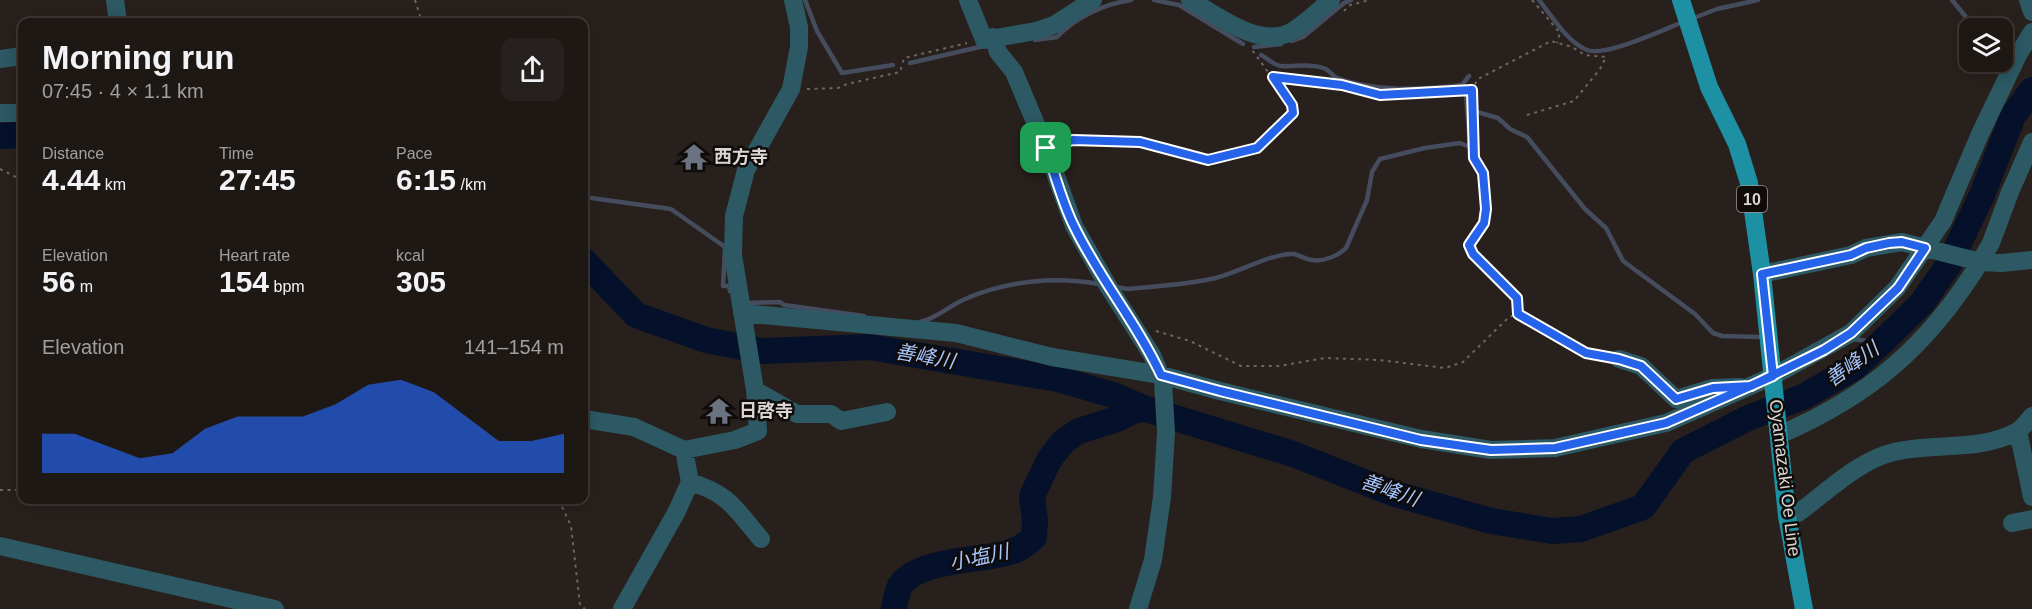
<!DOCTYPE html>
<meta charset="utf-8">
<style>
:root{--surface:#1e1815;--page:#26211e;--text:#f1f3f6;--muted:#a1a0a0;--line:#3c3734;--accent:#2563eb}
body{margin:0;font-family:Arial,"Noto Sans JP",sans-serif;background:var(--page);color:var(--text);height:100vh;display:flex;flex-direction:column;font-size:22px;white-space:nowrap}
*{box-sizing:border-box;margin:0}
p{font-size:20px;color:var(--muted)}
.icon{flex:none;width:33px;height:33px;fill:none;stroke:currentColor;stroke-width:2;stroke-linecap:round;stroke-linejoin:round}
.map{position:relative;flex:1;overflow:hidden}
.details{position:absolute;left:18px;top:18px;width:570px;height:486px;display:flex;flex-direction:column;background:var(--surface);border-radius:12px;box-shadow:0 3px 15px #0003,0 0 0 2px var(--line)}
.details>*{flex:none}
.buttons{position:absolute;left:1959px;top:18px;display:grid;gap:12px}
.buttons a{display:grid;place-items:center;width:54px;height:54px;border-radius:12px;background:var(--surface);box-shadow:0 3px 15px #0003,0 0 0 2px var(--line);font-size:30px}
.pin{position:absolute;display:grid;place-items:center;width:51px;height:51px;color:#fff;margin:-26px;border-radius:12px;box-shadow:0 3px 9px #0006}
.round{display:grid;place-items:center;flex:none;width:63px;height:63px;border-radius:12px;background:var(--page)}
.summary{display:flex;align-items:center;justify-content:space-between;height:102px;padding:0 24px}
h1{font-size:33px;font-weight:600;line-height:45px}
.figures{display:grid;grid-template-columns:repeat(3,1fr);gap:9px;height:102px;padding:6px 24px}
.figures div{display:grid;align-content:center}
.figures b{font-size:30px;font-weight:600}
.figures small{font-size:16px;font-weight:400}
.figures p{font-size:16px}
.chart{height:168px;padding:12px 24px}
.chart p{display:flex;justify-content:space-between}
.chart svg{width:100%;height:108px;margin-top:6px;fill:var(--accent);opacity:.7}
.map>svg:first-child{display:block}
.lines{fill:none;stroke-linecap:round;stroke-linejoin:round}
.stream{stroke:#454c5d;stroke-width:4.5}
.river{stroke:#05112b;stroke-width:26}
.path{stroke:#6c6561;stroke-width:2;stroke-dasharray:3 4.5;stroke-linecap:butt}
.minor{stroke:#2c5963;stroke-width:18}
.major{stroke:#1d90a3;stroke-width:18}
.route-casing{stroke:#fff;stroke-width:12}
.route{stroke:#2563eb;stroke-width:8}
.labels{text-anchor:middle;stroke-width:5;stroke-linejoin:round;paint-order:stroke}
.shield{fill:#0e0b09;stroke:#9e9996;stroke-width:1.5}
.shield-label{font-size:16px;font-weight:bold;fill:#dbd6d3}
.poi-label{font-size:18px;font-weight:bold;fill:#dbd6d3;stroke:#0e0b09;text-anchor:start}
.street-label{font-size:18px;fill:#dbd6d3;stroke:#0e0b09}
.water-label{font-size:20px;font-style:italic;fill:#a8c7ff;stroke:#0e0b09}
</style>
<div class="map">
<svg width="2032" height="609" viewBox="0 0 2032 609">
<rect width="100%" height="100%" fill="#28201c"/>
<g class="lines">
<!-- stream -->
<path class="stream" d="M805,0L817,31L842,73L893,65
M1154,0L1179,5L1243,44
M1539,0C1552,16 1567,42 1587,50C1605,57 1663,30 1683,22
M1952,0L1975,28
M1691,19L1717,9L1758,0
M1035,40L1057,37C1076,17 1104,4 1131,0
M1292,41L1303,37L1344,3L1351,0
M2002,44L2011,47
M1254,47L1281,44
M1261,55C1267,58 1275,66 1281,66C1295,67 1309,63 1323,68C1329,69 1332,76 1337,78C1377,92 1420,90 1462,85L1469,76
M910,63L984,46
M1477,112L1498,118L1510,129L1527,137L1585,209L1606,228L1623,261L1695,314L1713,333L1722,336L1759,337
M584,197L671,209L725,247L723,286H729L730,291
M1115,287L1128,289C1155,286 1184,285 1211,279C1234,275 1273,252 1294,254C1300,255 1306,260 1312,260C1323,262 1338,256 1346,248L1367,200L1372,172L1380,159L1425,148L1460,143L1470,147L1466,95
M745,303L780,302L784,305L864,316
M920,322C937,318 949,306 965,299C1006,281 1055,276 1098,284
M1853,339L1881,343"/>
<!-- river -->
<path class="river" d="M0,136L22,135
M584,261L636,315L706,340L763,351L870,347L1058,379L1113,395L1146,409L1293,454L1392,493L1491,521L1552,531L1581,529L1643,507L1683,451L1746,419L1805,396L1855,367L1881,343L1922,303L1949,264L1982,195L2013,116L2032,90
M894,609C895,602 897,593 900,586C916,559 983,561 1010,552C1020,549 1027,544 1034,537L1035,521L1032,496L1049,460L1058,448L1064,441L1079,431L1117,419L1135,410L1146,409"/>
<!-- path -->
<path class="path" d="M415,0L421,19L415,22
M1532,0L1560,33L1557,43
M1344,11L1350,5L1370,0
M1273,77L1342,85L1380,95L1472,89
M807,89L838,88L847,84L900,72L904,58L967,43
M1527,115L1574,101L1600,69L1606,57L1585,55L1572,47L1551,41L1478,79L1472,89L1474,158L1483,173L1486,209L1484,223L1469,245L1473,254L1517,298L1518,314L1586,353L1604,356
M1061,143L1073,140L1140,142L1208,160L1257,148L1293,113L1292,105L1252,50
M0,169L22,180
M1156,331L1190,341L1241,366H1279L1325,358L1379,360L1445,368L1463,362L1509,317L1518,314
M0,490H22
M559,500L571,526L580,605L585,609"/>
<!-- minor -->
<path class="minor" d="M115,0L118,22
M968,0L984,40L1036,31L1054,25L1093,0
M1190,0C1217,15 1259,49 1291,32C1305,24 1319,10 1331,0
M2028,0L2032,12
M993,37L998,52L1014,72L1046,148L1074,226L1108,286L1152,355L1163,382L1166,432L1162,497L1153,560L1138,609
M0,59L22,56
M0,113H22
M2032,142L2010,192L1991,243L1980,262L2002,263L2032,260
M1762,274L1851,255L1866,248L1902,242L1980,262C1928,346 1870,396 1779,435
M742,313L956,333L1052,357L1161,375L1220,391L1421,439L1491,450L1555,448L1612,435L1666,423L1773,376L1851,333L1897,288L1943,221L1980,134L2018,55L2032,32
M1619,359L1641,366L1676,399L1713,388L1740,387
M755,390L797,414H831L841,421L887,412
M584,419L634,427L684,450L735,440L758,431L755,390L733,255L734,216L746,170L791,89L799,47V27L793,0
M2018,431L2032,497
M690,482C730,494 735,509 761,539
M1787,516L1798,513C1827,492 1859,460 1894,452C1934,442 1978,452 2016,432C2022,429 2027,422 2032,416
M2012,523L2032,519
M0,546L275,609
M622,609L677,511L690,482L684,450"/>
<!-- major -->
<path class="major" d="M1681,0L1709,87L1737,144L1749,183L1762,274L1787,516L1804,609"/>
</g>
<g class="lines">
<defs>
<path id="route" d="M1046,148C1055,174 1062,202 1074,226C1099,278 1137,323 1161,375L1220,391L1421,440L1491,450L1555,448L1666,423L1773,376L1762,274L1851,255L1866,248L1889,243L1902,242L1925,248L1898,288L1851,333L1824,350L1751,386L1713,388L1676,399L1641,366L1619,359L1586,353L1518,314L1517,298L1473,254L1469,245L1484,223L1486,209L1483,173L1474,158L1472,90L1380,95L1342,85L1273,77L1292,105L1293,113L1257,148L1208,160L1140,142L1073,140L1046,148"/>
</defs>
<!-- route casing -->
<use href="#route" class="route-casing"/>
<!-- route -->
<use href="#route" class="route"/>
</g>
<!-- icons -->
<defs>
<symbol id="temple-bare" viewBox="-9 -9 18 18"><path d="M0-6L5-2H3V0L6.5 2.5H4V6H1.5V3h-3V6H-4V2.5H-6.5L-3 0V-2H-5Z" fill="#6b7280" stroke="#0e0b09" stroke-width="2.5" paint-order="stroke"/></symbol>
</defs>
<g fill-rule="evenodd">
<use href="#temple-bare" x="675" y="138" width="38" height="38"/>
<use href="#temple-bare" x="700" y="392" width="38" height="38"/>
</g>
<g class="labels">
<!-- shield labels -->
<rect class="shield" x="1737" y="186" width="30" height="26" rx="4.5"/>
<g class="shield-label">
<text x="1752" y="205">10</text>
</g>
<!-- poi labels -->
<g class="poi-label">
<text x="714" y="163">西方寺</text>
<text x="739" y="417">日啓寺</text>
</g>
<!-- street labels -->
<g class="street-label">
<text transform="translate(1785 478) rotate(83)" y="6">Oyamazaki Oe Line</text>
</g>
<!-- water labels -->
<g class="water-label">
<text transform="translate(925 356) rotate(10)" y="7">善峰川</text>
<text transform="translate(1852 364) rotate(-36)" y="7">善峰川</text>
<text transform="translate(1390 490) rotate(19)" y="7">善峰川</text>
<text transform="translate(979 557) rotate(-12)" y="7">小塩川</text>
</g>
</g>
</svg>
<div class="buttons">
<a><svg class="icon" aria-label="layers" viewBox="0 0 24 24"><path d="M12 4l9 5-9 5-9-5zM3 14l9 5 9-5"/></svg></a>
</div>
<div class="pin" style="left:1046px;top:148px;background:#1e9e55"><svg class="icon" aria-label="arrive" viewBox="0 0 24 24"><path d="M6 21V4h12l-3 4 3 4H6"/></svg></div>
<section class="details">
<div class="summary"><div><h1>Morning run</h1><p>07:45 · 4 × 1.1 km</p></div><a class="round"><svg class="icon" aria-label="share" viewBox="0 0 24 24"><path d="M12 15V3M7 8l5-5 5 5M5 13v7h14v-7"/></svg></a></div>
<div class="figures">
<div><p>Distance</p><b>4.44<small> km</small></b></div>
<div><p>Time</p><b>27:45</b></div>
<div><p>Pace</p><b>6:15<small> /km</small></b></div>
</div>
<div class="figures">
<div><p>Elevation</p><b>56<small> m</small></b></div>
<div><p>Heart rate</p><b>154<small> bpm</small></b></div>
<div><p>kcal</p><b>305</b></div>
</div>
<div class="chart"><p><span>Elevation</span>141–154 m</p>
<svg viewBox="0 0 160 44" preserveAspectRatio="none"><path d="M0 44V28L10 28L20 33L30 38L40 36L50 26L60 21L70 21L80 21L90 16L100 8L110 6L120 11L130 21L140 31L150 31L160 28V44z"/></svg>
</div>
</section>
</div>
